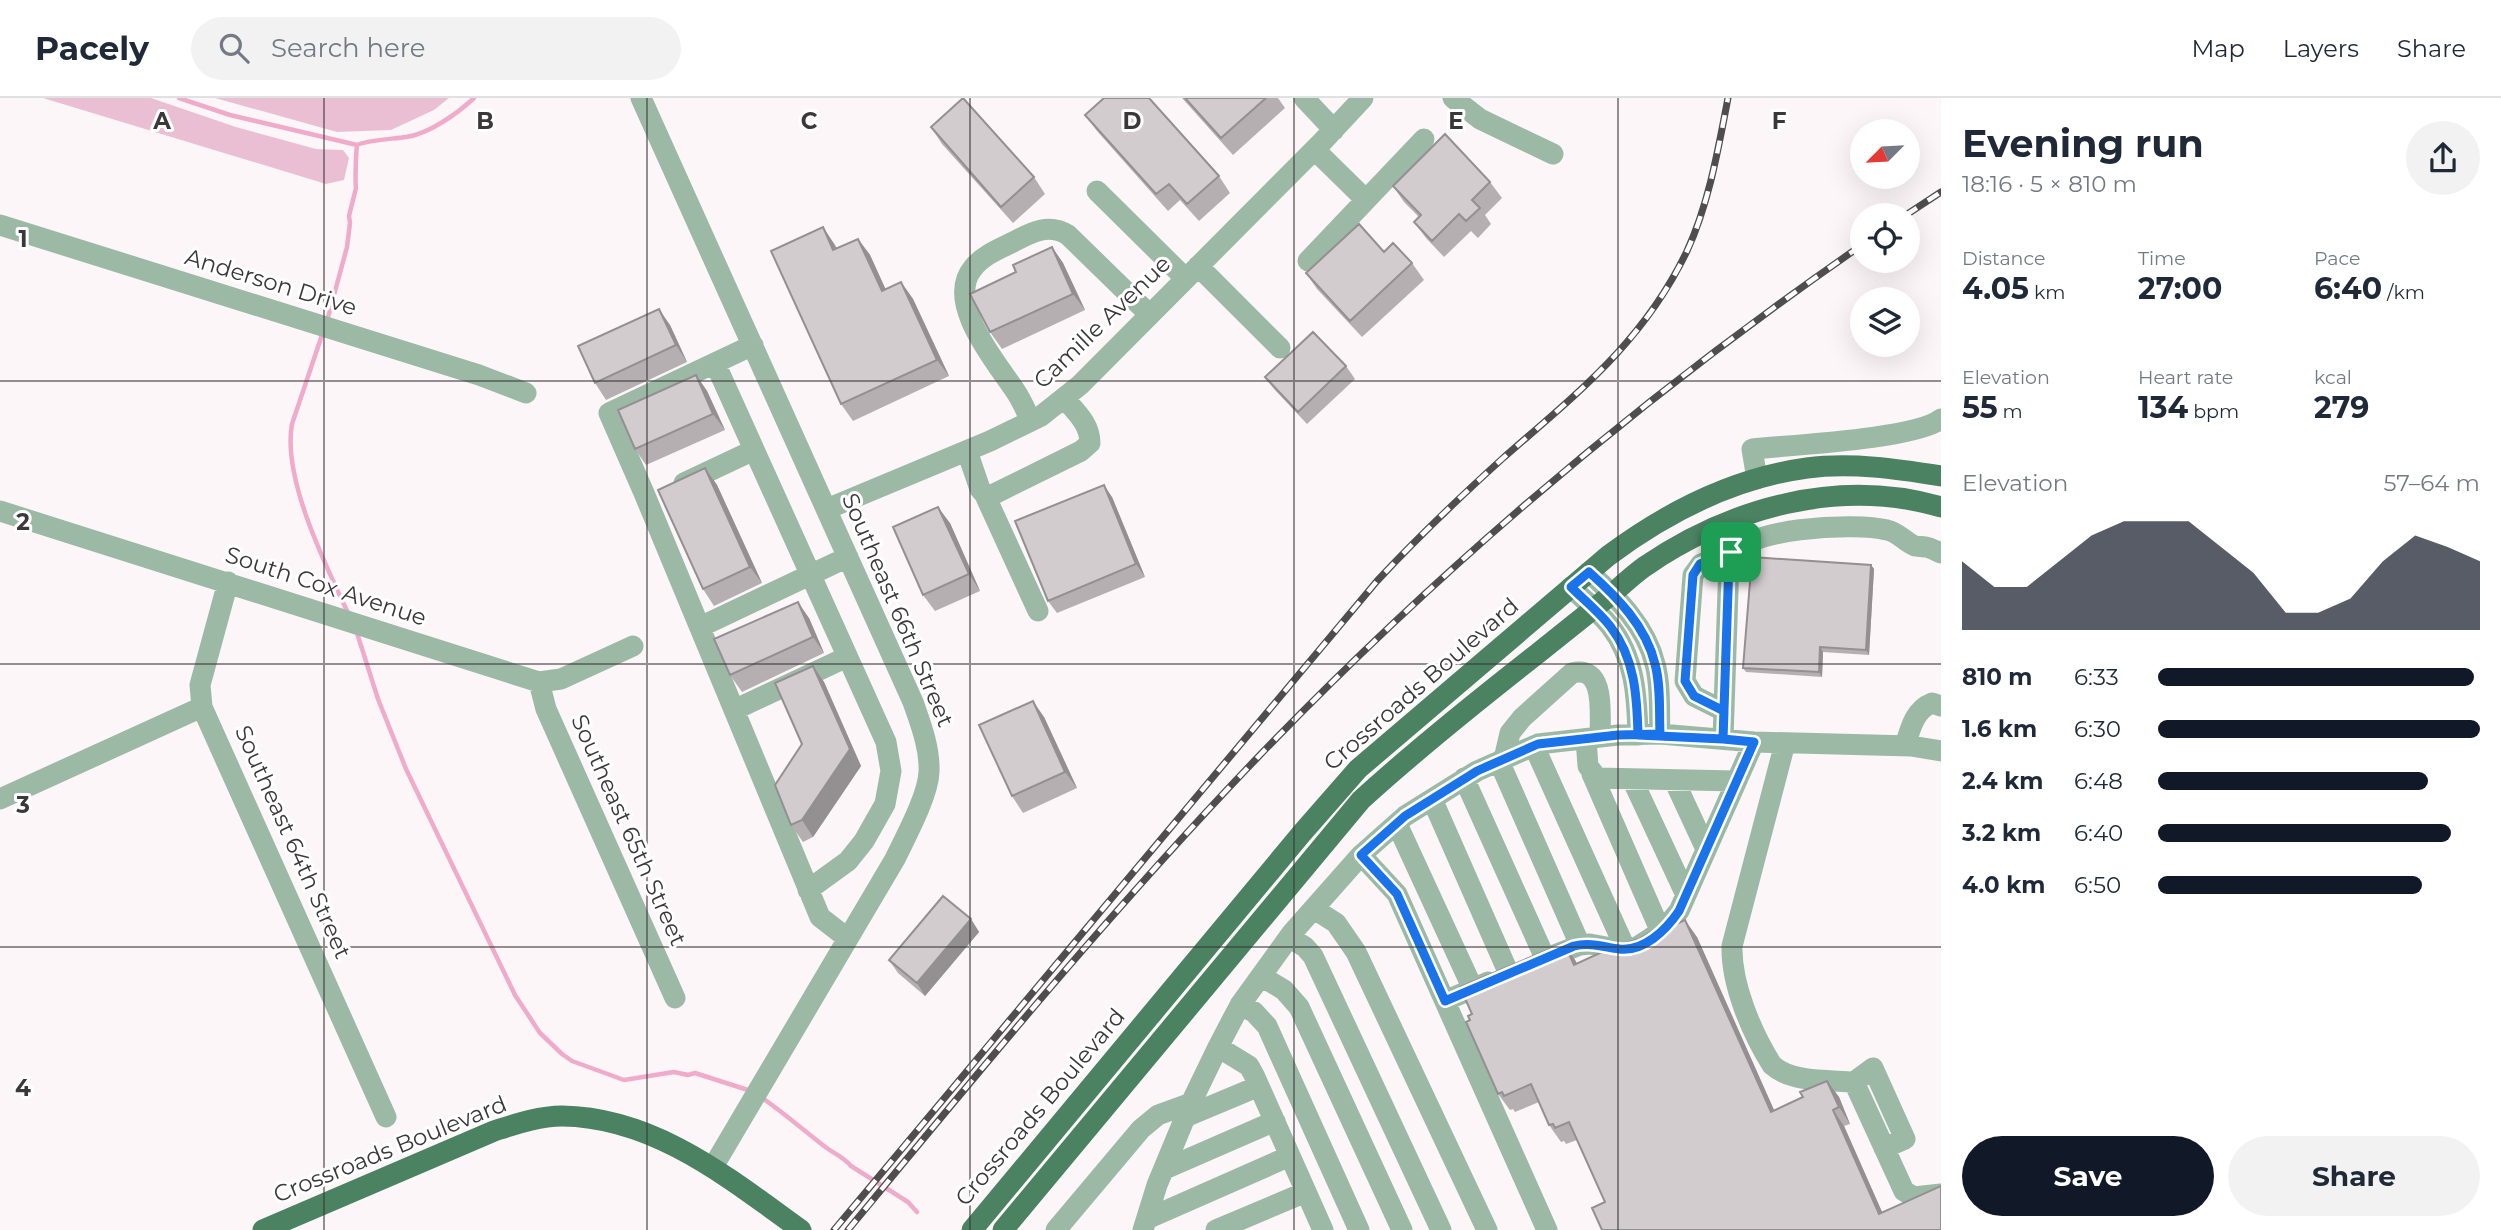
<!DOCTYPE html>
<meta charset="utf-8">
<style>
:root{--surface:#fff;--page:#f2f2f3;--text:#1f2937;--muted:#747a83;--line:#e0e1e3;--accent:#111827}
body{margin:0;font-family:Montserrat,sans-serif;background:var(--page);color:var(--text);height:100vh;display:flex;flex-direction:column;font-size:26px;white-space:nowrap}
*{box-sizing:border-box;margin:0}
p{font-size:23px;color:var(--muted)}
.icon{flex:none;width:38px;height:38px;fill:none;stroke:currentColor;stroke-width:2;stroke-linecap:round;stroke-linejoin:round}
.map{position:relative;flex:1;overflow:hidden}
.drawer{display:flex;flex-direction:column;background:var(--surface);width:560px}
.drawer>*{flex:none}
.needle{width:46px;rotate:246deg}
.buttons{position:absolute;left:1850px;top:21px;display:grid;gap:14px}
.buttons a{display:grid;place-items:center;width:70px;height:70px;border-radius:50%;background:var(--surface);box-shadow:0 7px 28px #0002;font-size:35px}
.pin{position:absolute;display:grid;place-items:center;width:60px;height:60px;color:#fff;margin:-30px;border-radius:14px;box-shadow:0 4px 10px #0006}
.round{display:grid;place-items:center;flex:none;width:74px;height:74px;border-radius:37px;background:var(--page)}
.overview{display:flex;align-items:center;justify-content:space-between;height:119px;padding:0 21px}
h1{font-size:38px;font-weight:700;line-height:52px}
.stats{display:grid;grid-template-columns:repeat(3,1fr);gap:10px;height:119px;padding:7px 21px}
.stats div{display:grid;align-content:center}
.stats b{font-size:30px;font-weight:700}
.stats small{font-size:19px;font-weight:400}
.stats p{font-size:19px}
.chart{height:196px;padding:14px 21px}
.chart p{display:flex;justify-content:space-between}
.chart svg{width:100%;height:126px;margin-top:7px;fill:var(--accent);opacity:.7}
.button{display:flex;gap:14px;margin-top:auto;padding:14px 21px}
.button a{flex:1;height:80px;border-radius:42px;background:var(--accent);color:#fff;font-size:28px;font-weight:700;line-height:80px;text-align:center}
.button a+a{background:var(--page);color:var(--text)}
ul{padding:0 21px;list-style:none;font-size:23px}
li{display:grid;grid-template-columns:112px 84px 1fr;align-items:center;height:52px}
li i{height:18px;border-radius:9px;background:var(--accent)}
header{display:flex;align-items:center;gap:42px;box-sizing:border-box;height:98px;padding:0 35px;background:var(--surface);border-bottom:2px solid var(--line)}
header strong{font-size:33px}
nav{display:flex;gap:38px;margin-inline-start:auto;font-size:24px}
.search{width:490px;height:63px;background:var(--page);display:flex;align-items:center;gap:18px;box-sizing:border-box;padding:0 24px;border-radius:38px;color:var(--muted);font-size:26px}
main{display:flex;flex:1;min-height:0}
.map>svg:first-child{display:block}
.green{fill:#ebbfd3}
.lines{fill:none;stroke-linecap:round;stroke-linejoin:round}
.stream{stroke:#f0abcb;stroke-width:4.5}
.minor{stroke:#9cb9a6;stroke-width:21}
.major{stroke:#4b8262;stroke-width:21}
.rail-casing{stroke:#504d4e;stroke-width:7}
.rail{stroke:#fff;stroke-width:4.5;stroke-dasharray:13;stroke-linecap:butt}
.wall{fill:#b5afb2}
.shaded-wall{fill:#948f91}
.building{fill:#d3cccf;stroke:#948f91;stroke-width:2}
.route-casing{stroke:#fff;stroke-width:14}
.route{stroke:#1a73e8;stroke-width:9}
.grid{fill:none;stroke:#3a3839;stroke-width:2;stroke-opacity:0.55}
.labels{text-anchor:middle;stroke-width:6;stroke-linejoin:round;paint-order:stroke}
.street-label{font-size:23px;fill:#3a3839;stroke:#fff}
.grid-label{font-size:23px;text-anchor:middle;font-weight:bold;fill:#3a3839;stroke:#fff;stroke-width:6;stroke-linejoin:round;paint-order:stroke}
</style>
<header>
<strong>Pacely</strong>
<div class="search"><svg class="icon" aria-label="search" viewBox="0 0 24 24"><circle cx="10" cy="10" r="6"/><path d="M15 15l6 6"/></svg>Search here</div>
<nav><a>Map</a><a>Layers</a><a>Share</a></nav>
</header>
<main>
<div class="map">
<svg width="1941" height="1132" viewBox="0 0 1941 1132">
<rect width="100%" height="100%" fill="#fdf6f9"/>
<!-- green -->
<path class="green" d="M43,0H151L236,29L316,51L343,52L349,60L344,82L326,86Z
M215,0H449L434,12L391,32L337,34Z"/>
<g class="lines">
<!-- stream -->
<path class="stream" d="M179,0L230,17L357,47C367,42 393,41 406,39C429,36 458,15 474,0
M327,223L347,149L350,125L349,118L356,90C355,84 356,54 357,47
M323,234L292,326C282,380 326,468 349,517
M357,535L378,601L406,671L515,897L540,935L562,956L572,963L624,982L674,974L688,977L695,975L751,993
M761,999C783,1014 802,1031 824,1048C833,1055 844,1059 851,1068L908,1104L917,1114"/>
<!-- minor -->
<path class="minor" d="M641,0L913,604C921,627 930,650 929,674C928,698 906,738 895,761L713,1069
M1304,0L1334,32
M1453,0L1480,21L1553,56
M1315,52L1366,102
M1097,93L1185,180
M0,127L479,277L526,295
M1308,163L1424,41
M1198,168L1280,250
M753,247L609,315L644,395L820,819L847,840
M715,265L886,644L891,673L885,706L864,743L848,763L808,792
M1031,323C1026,313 1022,303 1016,294C998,266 944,205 973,170C983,157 999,151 1013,144C1032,134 1049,125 1068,137L1149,216
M967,353L980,391L986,398H990L1081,353L1090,345C1090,326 1076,314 1064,300
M1757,381L1752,351C1791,347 1916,341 1941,321
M684,385L754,352
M984,395L1038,513
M827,411L990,343L1031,323L1041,318L1080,287L1322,44L1363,0
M0,413L539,584L561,581L633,548
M1589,474C1617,500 1646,528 1655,566C1661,588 1659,614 1660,636
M228,484L200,587L202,609L386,1019
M1571,489C1584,502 1599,514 1610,528C1635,560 1637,598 1638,637
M700,529L848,459
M539,584L546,611L675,900
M734,612L847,559
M1724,613L1694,598L1685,583L1693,477L1701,466L1731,454
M1586,641L1588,668L1597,680L1736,683
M1723,641L1729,463C1738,429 1857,424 1887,432C1898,434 1905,444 1915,448C1917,448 1924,449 1926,449C1931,450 1936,453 1941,455
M1785,645L1732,848C1731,887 1752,935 1772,967C1792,985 1829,982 1854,984L1904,1093L1914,1099L1941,1096
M1534,648L1626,852
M1905,648C1910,632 1914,612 1932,605L1941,608
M1504,661L1510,635L1522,620L1572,575C1606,566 1600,617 1600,639
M1499,663L1580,847
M1592,676L1661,834
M1464,680L1545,860
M1632,681L1686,797
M1674,682L1706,751
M0,701L202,609
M1432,701L1509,876
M1397,726L1473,891
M1361,757L1397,796L1547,1132
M1314,811L1336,825L1356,854L1487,1132
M1289,839L1305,849L1313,858L1441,1132
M1544,861L1580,847L1590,846L1622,852L1637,849L1663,832L1679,813L1754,644
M1261,878L1284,892L1299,909L1402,1132
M1445,903L1488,884
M1240,907L1254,914L1267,928L1359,1132
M1218,949L1249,968L1254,977L1323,1132
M1854,984L1873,970L1905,1041L1884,1050
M1185,1019L1259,988
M1165,1071L1275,1023
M1147,1121L1290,1058
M1056,1132L1141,1031L1158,1017L1191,1005
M1143,1132L1157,1087L1191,1005L1218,949L1240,907L1292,835L1361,757L1405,718L1477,673L1538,646L1618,637L1660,636L1754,644L1911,648L1941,653
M1216,1132L1306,1094"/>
<!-- major -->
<path class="major" d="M263,1132L494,1033C516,1026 539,1018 562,1018C655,1019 730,1081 801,1132
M972,1132L1302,735L1358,671L1608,458C1667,414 1734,380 1807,370C1851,364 1898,371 1941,378
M1003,1132L1361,702C1418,650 1477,603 1537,556C1562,536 1587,516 1612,496C1622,487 1633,477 1644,469C1730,410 1838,379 1941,409"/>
<defs>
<path id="rail" d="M1906,117L1941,94
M834,1132L1377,483C1417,440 1459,400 1502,361C1576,296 1643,245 1687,153C1709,105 1718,52 1728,0
M848,1132C981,971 1114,809 1259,658C1442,468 1645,297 1862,147"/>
</defs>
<!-- rail casing -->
<use href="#rail" class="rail-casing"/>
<!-- rail -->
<use href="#rail" class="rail"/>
</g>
<!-- wall -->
<path class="wall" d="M1182,0H1278L1285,10L1233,57Z
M1085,17L1219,78L1230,95L1199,123L1180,102L1168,113L1097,33Z
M931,29L1034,79L1045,96L1013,125L942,46Z
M1490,84L1502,100L1485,117L1491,126L1478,140L1471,133L1444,159L1426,140L1414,124L1419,119L1404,104L1393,88Z
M823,129L837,150L858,141L870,157L886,192L901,184L913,201L949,278L853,323L841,306Z
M1052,149L1063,165L1085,212L1002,251L990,234L1016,174Z
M1384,154L1412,165L1424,182L1362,239L1317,191L1306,175Z
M670,227L687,264L606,302L595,285Z
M1346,268L1355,281L1307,326L1274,291L1265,279Z
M696,277L707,293L725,332L646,367L635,351Z
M705,370L717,387L762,485L714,508L703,491Z
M1112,399L1145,479L1057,515L1048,503Z
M950,425L980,493L935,513L923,497Z
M1871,467L1874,471L1869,557L1823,554L1822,579L1746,574L1743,570Z
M809,520L824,555L742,594L730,577Z
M813,568L824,584L861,668L813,739L803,744L791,727Z
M1044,619L1077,690L1023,715L1012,698Z
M971,821L979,834L925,898L898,875L889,862Z
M1657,830L1660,833L1697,839L1774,1012L1803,999L1827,983L1839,999L1850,1026L1844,1028L1882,1114L1941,1132L1605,1104L1577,1042L1566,1046L1564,1043L1561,1044L1549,1027L1539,1004L1515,1014L1513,1011L1510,1012L1498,996L1470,922L1472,916L1564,845L1577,865L1639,841Z"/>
<!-- shaded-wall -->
<path class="shaded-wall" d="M823,129L834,146L845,168L833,152Z
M858,141L870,157L894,210L882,193Z
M1052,149L1063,165L1085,212L1073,196Z
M901,184L913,201L949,278L937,262Z
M659,211L670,227L687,264L676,247Z
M696,277L707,293L725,332L713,316Z
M705,370L717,387L762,485L750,469Z
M1104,387L1112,399L1145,479L1136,466Z
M938,409L950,425L980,493L969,476Z
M1871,467L1874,471L1869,557L1866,552Z
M798,504L809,520L824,555L813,539Z
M1820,549L1823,554L1822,579L1819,574Z
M813,568L824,584L861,668L813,739L802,722Z
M1033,603L1044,619L1077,690L1065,674Z
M971,821L979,834L925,898L917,885Z
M1685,822L1697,839L1782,1030L1771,1014Z
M1564,845L1575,862L1585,883L1574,867Z
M1827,983L1839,999L1850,1026L1839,1009Z
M1833,1012L1844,1028L1890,1132L1879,1116Z"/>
<!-- building -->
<path class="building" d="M963,0L1034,79L1001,109L931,29Z
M1104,0H1149L1219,78L1187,106L1169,86L1156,96L1085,17Z
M1185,0H1266L1221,40Z
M1445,36L1490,84L1472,102L1480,110L1466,123L1459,116L1432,143L1414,124L1421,117L1393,88Z
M1359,126L1384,154L1393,145L1412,165L1350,223L1306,175Z
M823,129L833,152L858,141L882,193L901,184L937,262L841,306L771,153Z
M1052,149L1073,196L990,234L970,196L1016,174L1013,167Z
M659,211L676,247L595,285L578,248Z
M1313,234L1346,268L1298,314L1265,279Z
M696,277L713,316L635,351L618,312Z
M705,370L750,469L703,491L658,392Z
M1104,387L1136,466L1048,503L1015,423Z
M938,409L969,476L923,497L893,429Z
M1752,459L1871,467L1866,552L1820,549L1819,574L1743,570Z
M798,504L813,539L730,577L714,541Z
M813,568L850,651L802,722L791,727L775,687L802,646L775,585Z
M1033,603L1065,674L1012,698L979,627Z
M943,798L971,821L917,885L889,862Z
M1685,822L1771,1014L1803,999L1800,994L1827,983L1839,1009L1833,1012L1879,1116L1941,1088V1132H1602L1592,1110L1605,1104L1569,1024L1555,1030L1553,1026L1549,1027L1531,986L1504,998L1502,994L1498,996L1466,924L1470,922L1468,918L1472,916L1460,889L1564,845L1574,867L1615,848L1639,841L1657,830L1659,834Z"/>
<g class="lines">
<defs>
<path id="route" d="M1731,454L1729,463L1723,641L1638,637C1637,598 1635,560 1610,528C1599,514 1584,502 1571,489L1589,474C1617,499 1646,528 1655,566C1661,588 1659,614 1660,636L1618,637L1538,646L1477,673L1405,718L1361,757L1397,796L1445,903L1574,848C1590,844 1604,849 1619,851C1644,854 1666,832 1679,813L1754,644L1723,641L1724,613L1694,598L1685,583L1693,477L1700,466L1731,454"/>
</defs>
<!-- route casing -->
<use href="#route" class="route-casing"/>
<!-- route -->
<use href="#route" class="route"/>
</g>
<!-- grid -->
<path class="grid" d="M324,0V1132M647,0V1132M970,0V1132M1294,0V1132M1618,0V1132M0,283H1941M0,566H1941M0,849H1941"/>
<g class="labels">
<!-- street labels -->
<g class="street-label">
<text transform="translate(271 184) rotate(17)" y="8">Anderson Drive</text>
<text transform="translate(1102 224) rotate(-44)" y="8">Camille Avenue</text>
<text transform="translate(326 488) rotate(18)" y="8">South Cox Avenue</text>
<text transform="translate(898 512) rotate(67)" y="8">Southeast 66th Street</text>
<text transform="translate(1421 586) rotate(-41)" y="8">Crossroads Boulevard</text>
<text transform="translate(629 732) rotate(66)" y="8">Southeast 65th Street</text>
<text transform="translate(293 744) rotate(66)" y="8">Southeast 64th Street</text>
<text transform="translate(1040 1009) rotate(-50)" y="8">Crossroads Boulevard</text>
<text transform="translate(390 1051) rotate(-22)" y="8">Crossroads Boulevard</text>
</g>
</g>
<g class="grid-label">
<text x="162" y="31">A</text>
<text x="485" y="31">B</text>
<text x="809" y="31">C</text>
<text x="1132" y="31">D</text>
<text x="1456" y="31">E</text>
<text x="1779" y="31">F</text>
<text x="23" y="149">1</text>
<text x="23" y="432">2</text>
<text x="23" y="715">3</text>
<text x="23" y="998">4</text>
</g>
</svg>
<div class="buttons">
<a><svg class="needle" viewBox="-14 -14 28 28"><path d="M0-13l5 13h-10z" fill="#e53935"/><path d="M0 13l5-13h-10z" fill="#747a83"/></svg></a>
<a><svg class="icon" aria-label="locate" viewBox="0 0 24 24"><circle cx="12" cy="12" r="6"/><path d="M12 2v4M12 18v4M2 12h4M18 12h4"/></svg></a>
<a><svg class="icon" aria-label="layers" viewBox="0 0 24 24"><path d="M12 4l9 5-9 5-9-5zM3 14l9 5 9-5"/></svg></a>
</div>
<div class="pin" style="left:1731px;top:454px;background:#1e9e55"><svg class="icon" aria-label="arrive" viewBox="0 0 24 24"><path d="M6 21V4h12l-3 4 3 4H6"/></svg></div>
</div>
<section class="drawer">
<div class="overview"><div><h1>Evening run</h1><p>18:16 · 5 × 810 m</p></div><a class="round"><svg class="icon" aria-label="share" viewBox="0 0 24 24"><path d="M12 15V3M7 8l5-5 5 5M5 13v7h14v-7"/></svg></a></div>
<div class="stats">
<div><p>Distance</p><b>4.05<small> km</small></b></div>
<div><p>Time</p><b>27:00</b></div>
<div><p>Pace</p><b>6:40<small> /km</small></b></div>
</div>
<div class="stats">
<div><p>Elevation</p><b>55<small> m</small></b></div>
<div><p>Heart rate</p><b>134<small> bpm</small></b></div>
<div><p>kcal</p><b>279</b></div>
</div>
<div class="chart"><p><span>Elevation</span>57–64 m</p>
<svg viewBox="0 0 160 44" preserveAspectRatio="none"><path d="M0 44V20L10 29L20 29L30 20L40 11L50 6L60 6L70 6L80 15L90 24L100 38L110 38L120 33L130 20L140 11L150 15L160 20V44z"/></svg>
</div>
<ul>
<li><b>810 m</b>6:33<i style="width:98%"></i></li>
<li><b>1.6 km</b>6:30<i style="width:100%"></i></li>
<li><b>2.4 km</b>6:48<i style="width:84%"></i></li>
<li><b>3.2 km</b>6:40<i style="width:91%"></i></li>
<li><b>4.0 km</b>6:50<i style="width:82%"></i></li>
</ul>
<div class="button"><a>Save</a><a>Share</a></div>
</section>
</main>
